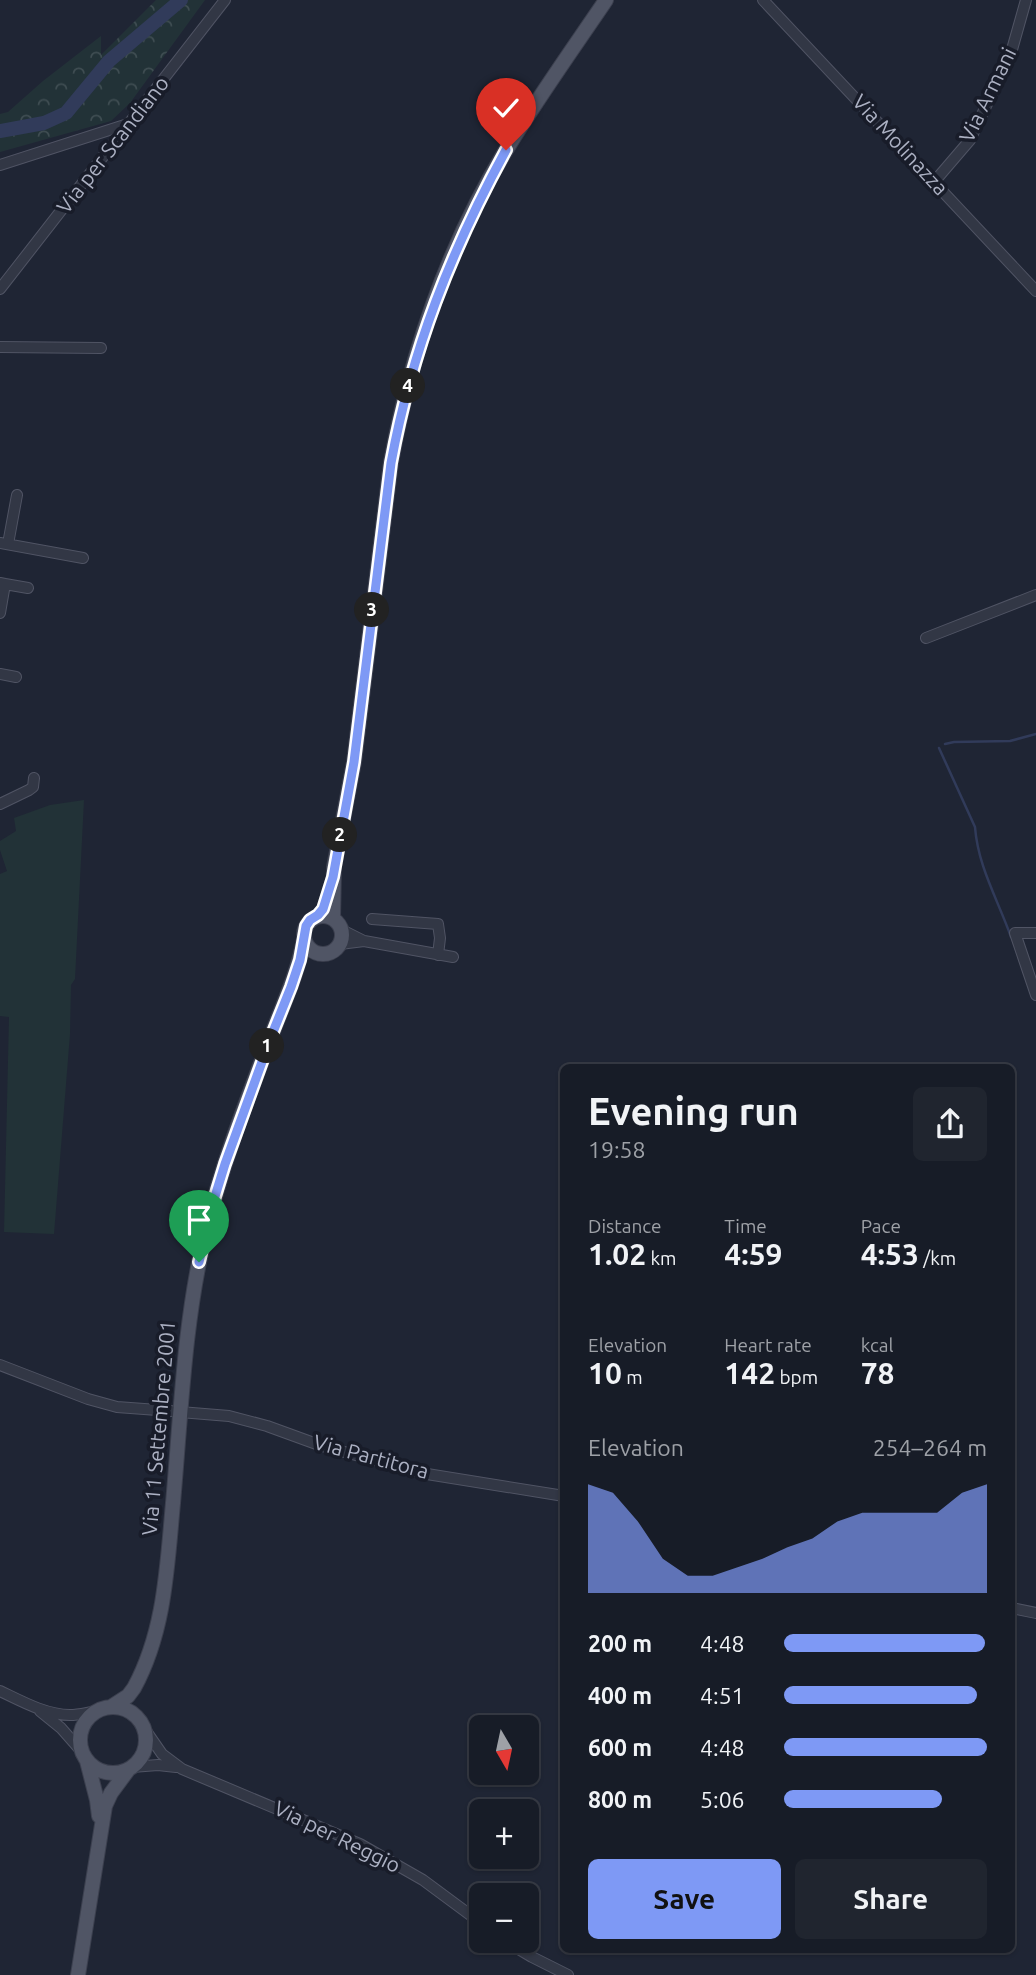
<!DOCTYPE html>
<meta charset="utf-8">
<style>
:root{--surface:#171c27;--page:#20252f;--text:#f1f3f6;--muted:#9ea1a7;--line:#363a44;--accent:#7e99f5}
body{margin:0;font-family:Ubuntu,sans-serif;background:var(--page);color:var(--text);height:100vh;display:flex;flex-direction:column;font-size:26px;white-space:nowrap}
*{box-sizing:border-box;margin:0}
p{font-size:23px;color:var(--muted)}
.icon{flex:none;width:38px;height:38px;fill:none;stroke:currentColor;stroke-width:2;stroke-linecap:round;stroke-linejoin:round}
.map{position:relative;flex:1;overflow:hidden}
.panel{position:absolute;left:560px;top:1064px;width:455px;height:889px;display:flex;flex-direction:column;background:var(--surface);border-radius:10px;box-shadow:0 2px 5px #0004,0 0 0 2px var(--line)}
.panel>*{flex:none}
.needle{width:46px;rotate:171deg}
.controls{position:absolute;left:469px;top:1715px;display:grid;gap:14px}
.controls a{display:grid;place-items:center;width:70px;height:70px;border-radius:10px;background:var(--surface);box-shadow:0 2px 5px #0004,0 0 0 2px var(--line);font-size:35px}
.pin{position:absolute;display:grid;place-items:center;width:60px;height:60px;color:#fff;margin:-72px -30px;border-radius:50% 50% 50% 0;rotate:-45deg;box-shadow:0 0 7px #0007}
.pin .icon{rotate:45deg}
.km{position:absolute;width:35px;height:35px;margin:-18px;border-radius:50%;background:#222;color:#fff;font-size:19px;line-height:35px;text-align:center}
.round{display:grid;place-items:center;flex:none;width:74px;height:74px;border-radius:10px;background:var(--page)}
.overview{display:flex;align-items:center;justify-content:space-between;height:119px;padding:0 28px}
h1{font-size:38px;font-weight:700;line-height:52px}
.stats{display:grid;grid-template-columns:repeat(3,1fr);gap:10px;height:119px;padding:7px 28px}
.stats div{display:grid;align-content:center}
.stats b{font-size:30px;font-weight:700}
.stats small{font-size:19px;font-weight:400}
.stats p{font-size:19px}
.chart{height:196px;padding:14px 28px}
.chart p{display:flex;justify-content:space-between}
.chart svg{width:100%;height:126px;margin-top:7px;fill:var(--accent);opacity:.7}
.primary-button{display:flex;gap:14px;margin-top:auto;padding:14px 28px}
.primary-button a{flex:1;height:80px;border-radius:10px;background:var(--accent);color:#111;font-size:28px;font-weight:700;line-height:80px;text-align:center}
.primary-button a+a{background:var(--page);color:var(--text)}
ul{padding:0 28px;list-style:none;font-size:23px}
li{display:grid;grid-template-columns:112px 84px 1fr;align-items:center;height:52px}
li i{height:18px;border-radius:9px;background:var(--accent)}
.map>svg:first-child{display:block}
.green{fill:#223237}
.forest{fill:url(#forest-crowns)}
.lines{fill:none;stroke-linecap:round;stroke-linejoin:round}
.stream{stroke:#313b5a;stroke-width:2.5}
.river{stroke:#313b5a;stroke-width:14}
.minor-casing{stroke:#505464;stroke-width:12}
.major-casing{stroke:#3c404f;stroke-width:16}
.minor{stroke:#323745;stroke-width:10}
.major{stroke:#505565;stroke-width:14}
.route-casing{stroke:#fff;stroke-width:14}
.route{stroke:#7e99f5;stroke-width:9}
.labels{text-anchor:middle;stroke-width:7;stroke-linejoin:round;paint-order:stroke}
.street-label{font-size:21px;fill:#acb1c3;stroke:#181c29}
</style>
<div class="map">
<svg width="1036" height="1975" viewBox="0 0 1036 1975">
<defs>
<pattern id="forest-crowns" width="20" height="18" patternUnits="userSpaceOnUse" patternTransform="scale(1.75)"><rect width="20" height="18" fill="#223237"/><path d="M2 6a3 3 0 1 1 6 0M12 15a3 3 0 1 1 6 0" fill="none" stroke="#3f4d52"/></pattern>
</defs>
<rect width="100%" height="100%" fill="#1f2534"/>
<!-- green -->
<path class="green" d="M84,800L75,979L71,985L70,1034L54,1234L4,1232L9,1017L0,1016V874L7,871L0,850V841L16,831L14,818L50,805Z"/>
<!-- forest -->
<path class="forest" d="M156,0H205L130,103L111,121L0,152V114L8,112L43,81L101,36V55Z"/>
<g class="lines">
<!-- stream -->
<path class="stream" d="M945,744L954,742L1010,741L1036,734
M939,748L975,827C978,867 998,900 1011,937"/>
<!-- river -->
<path class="river" d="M0,131L44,123L66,113L109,61L181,0"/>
<defs>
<path id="minor" d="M763,0L1036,291
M0,165L131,123
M934,182L970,140L1011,53L1026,0
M0,289L225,0
M0,347L101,348
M0,543L83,558
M8,544L17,495
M0,583L5,584L0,613
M5,584L28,588
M926,638L1036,595
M0,674L16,677
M0,804L29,790L33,787L34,778
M372,919L438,924L440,938L438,955
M1036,933H1015L1036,995
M364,941L453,957
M340,944L364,941L342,930
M0,1365L88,1399L117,1407L171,1411
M180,1412L229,1416L267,1426L322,1446L427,1474L564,1496
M1012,1608L1036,1613
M0,1691C21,1701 46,1715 70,1715C79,1715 89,1712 98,1711
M40,1711L61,1728L83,1753
M144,1728L162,1754L182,1769L360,1844L423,1880L481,1923
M132,1767L158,1765L176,1767
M505,1941L532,1957L568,1975"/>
<path id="major" d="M304 935a19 19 0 1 1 38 0a19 19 0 1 1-38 0Z
M333,918L334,867L354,762L391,462C411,353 448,246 506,150C537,99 572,50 606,0
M80 1740a33 33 0 1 1 66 0a33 33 0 1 1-66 0Z
M111,1707L128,1696L134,1688C165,1631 167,1567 173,1503C181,1414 184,1322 205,1235C221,1166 247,1100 272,1034C284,1002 298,973 304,939
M87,1761L97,1800L99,1816
M78,1975L105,1806L111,1793L128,1770"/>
</defs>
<!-- minor casing -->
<use href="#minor" class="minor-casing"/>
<!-- major casing -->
<use href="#major" class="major-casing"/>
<!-- minor -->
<use href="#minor" class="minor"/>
<!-- major -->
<use href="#major" class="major"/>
</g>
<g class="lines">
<defs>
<path id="route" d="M199,1262L213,1203L225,1164L271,1037L291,987L300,960L306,926L310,920L318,915L323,909L333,877L354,762L391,463C412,349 451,251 506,150"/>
</defs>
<!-- route casing -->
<use href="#route" class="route-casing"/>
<!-- route -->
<use href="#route" class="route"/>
</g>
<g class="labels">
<!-- street labels -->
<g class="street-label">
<text transform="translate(988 95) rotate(-64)" y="7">Via Armani</text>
<text transform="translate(113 145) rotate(-52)" y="7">Via per Scandiano</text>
<text transform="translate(900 145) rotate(47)" y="7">Via Molinazza</text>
<text transform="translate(159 1428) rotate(-85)" y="7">Via 11 Settembre 2001</text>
<text transform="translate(371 1457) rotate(15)" y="7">Via Partitora</text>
<text transform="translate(337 1837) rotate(26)" y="7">Via per Reggio</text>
</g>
</g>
</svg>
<div class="controls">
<a><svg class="needle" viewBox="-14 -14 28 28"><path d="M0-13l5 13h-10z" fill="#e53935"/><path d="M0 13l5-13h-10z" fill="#9ea1a7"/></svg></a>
<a>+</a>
<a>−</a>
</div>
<div class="pin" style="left:199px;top:1262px;background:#1e9e55"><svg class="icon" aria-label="arrive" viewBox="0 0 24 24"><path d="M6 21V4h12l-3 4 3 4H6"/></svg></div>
<div class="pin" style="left:506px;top:150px;background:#d93025"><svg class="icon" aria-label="check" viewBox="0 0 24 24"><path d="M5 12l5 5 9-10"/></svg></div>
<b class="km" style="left:267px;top:1046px">1</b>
<b class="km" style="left:340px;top:835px">2</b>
<b class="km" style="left:372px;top:610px">3</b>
<b class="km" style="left:408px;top:386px">4</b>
<section class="panel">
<div class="overview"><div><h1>Evening run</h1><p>19:58</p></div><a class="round"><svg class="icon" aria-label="share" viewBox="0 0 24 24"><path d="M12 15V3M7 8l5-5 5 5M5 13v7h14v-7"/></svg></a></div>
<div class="stats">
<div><p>Distance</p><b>1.02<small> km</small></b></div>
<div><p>Time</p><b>4:59</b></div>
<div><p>Pace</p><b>4:53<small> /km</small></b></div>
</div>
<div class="stats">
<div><p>Elevation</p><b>10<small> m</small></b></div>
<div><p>Heart rate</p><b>142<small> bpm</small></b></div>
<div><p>kcal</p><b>78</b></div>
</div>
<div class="chart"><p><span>Elevation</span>254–264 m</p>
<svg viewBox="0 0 160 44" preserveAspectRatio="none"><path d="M0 44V6L10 9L20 19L30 32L40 38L50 38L60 35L70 32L80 28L90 25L100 19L110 16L120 16L130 16L140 16L150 9L160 6V44z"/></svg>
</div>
<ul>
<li><b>200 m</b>4:48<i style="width:99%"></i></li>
<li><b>400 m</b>4:51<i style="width:95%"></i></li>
<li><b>600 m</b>4:48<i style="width:100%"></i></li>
<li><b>800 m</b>5:06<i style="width:78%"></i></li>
</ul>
<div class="primary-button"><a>Save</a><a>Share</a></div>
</section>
</div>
